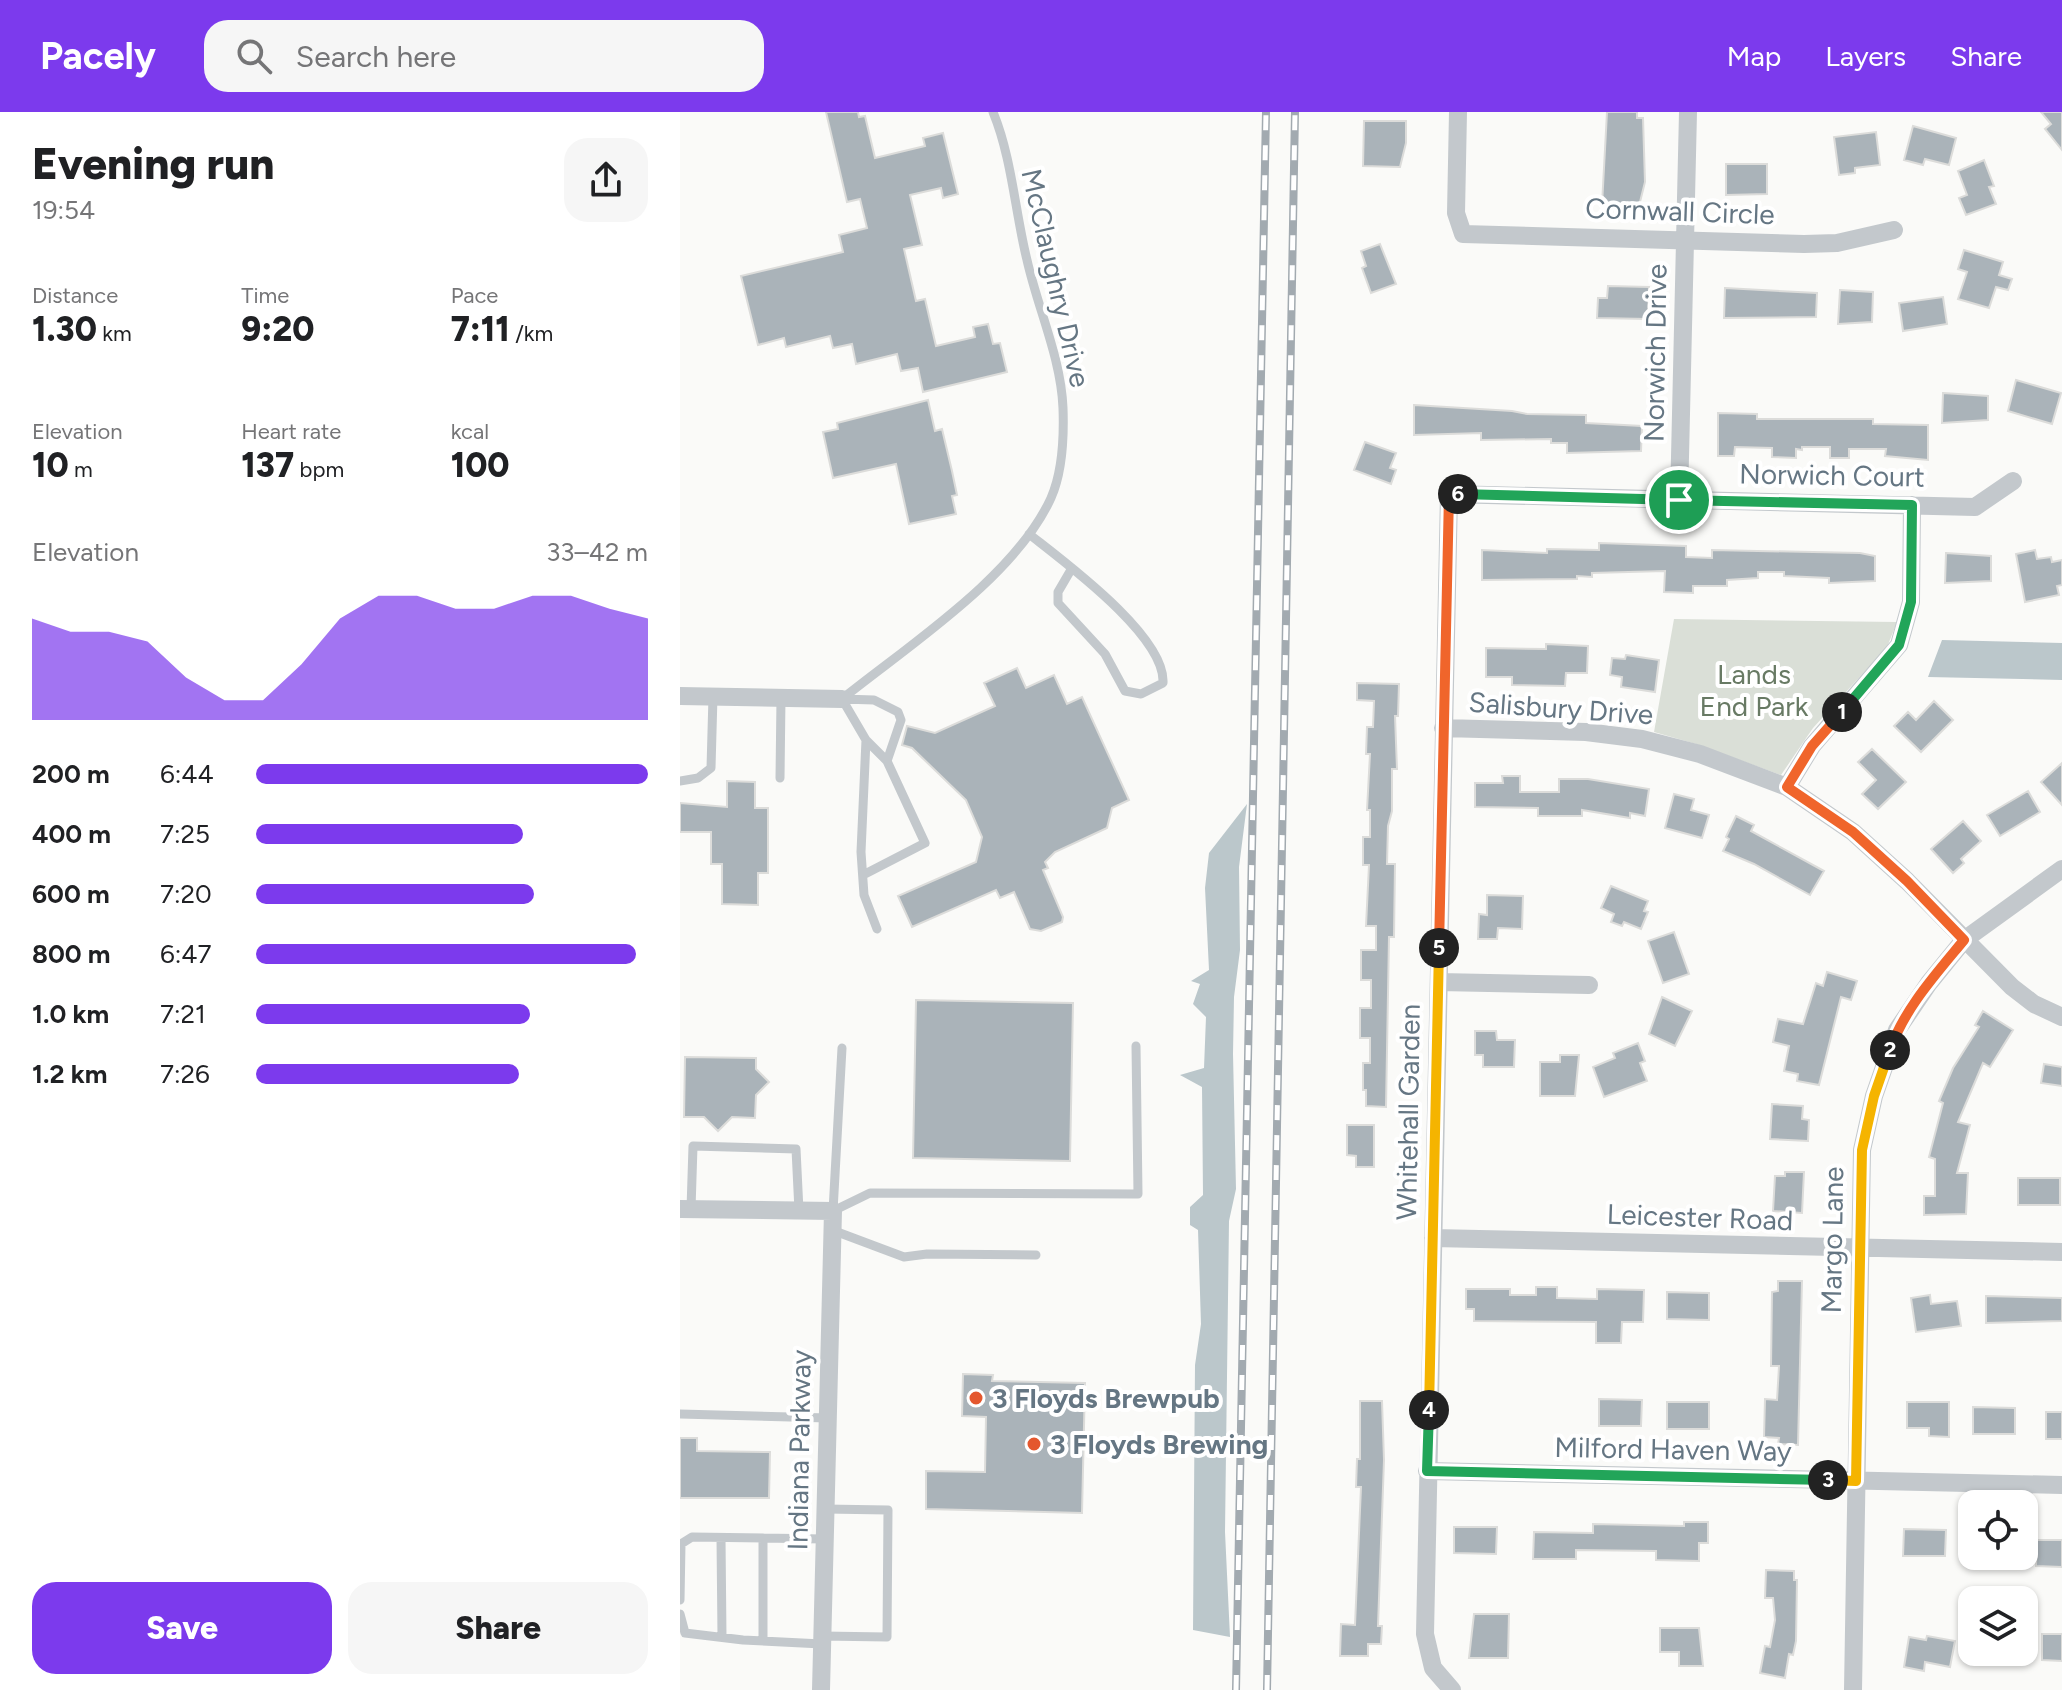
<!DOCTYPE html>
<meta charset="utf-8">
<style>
:root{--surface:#fff;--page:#f6f6f6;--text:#202124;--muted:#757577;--accent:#7c3aed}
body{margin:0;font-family:Figtree,sans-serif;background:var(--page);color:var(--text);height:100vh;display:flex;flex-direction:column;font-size:30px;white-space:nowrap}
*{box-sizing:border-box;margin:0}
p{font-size:26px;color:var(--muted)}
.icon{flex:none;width:44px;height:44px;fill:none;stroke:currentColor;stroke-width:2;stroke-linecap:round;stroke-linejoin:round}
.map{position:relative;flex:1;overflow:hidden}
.drawer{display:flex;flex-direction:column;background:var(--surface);width:680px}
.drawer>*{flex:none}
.fabs{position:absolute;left:1278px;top:1378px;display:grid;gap:16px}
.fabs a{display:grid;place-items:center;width:80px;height:80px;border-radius:16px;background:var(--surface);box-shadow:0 2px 6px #0004;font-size:40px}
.pin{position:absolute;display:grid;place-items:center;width:68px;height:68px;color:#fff;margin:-34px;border:4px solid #fff;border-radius:50%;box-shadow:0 2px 8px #0007}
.km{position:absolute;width:40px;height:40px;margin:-20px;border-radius:50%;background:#222;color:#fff;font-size:22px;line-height:40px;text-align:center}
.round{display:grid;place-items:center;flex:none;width:84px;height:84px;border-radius:24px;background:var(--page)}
.summary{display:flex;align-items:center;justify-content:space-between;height:136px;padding:0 32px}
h1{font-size:44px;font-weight:800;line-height:60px}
.figures{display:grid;grid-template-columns:repeat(3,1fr);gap:12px;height:136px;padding:8px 32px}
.figures div{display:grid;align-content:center}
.figures b{font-size:34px;font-weight:800}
.figures small{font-size:22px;font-weight:400}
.figures p{font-size:22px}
.chart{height:224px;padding:16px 32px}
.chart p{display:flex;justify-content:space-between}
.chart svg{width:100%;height:144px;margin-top:8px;fill:var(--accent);opacity:.7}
.cta{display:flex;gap:16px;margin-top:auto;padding:16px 32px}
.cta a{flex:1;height:92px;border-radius:24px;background:var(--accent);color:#fff;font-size:32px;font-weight:800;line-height:92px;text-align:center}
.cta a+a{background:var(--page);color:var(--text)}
ul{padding:0 32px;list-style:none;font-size:26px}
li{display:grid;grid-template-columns:128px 96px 1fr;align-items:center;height:60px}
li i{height:20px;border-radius:10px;background:var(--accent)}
header{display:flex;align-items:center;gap:48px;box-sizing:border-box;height:112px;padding:0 40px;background:var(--accent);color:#fff}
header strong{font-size:38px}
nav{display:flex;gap:44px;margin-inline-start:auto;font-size:28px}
.search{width:560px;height:72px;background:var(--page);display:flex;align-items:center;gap:20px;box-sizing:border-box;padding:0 28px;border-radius:24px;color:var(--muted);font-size:30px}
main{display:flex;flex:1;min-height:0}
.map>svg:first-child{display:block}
.green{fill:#dadfd7}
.water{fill:#bbc7cb}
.building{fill:#aab3b9;stroke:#dcdcda;stroke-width:2}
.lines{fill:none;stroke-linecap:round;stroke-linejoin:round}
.lane{stroke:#c3c8cc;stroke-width:9}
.street{stroke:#c3c8cc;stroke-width:18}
.rail-casing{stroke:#a2aab0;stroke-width:8}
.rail{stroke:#fff;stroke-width:5;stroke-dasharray:15;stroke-linecap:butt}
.split-1-casing{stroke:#fff;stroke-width:16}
.split-2-casing{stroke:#fff;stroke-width:16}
.split-3-casing{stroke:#fff;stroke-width:16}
.split-4-casing{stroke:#fff;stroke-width:16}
.split-5-casing{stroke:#fff;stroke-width:16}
.split-6-casing{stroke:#fff;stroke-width:16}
.split-7-casing{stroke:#fff;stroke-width:16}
.split-1{stroke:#22a559;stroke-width:10}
.split-2{stroke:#f0652b;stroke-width:10}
.split-3{stroke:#f5b400;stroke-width:10}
.split-4{stroke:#22a559;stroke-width:10}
.split-5{stroke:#f5b400;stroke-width:10}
.split-6{stroke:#f0652b;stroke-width:10}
.split-7{stroke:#22a559;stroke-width:10}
.poi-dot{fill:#e4572e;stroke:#fff;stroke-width:3}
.labels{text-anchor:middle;stroke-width:8;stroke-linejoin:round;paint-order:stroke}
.street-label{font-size:28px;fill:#657683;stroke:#fff}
.park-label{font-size:28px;fill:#687a64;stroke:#fff}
.poi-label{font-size:28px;font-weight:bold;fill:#657683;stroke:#fff;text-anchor:start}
</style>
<header>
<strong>Pacely</strong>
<div class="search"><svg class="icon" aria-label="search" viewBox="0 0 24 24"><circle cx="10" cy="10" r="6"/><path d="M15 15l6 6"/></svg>Search here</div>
<nav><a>Map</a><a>Layers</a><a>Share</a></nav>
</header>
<main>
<section class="drawer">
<div class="summary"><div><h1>Evening run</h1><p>19:54</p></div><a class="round"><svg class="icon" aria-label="share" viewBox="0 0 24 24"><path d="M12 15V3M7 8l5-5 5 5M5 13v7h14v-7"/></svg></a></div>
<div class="figures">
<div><p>Distance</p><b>1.30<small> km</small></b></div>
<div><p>Time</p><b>9:20</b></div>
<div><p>Pace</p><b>7:11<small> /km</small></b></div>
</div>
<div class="figures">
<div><p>Elevation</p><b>10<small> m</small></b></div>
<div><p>Heart rate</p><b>137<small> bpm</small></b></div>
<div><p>kcal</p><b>100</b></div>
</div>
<div class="chart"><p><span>Elevation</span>33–42 m</p>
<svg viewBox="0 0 160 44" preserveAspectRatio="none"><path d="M0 44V13L10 17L20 17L30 20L40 31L50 38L60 38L70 27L80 13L90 6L100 6L110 10L120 10L130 6L140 6L150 10L160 13V44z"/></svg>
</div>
<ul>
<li><b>200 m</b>6:44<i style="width:100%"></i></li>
<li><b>400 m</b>7:25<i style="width:68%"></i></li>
<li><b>600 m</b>7:20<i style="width:71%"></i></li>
<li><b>800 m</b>6:47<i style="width:97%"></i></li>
<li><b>1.0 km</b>7:21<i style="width:70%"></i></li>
<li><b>1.2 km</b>7:26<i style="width:67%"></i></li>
</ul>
<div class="cta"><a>Save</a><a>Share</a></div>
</section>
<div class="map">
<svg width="1382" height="1578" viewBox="0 0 1382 1578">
<rect width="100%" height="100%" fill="#fafaf8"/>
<!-- green -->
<path class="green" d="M994,507L1217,510L1207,535L1133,616L1101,663L1016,632L974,620Z"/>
<!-- water -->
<path class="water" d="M1262,528L1382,531V568L1248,565Z
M567,692L559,755L560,838L554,885L553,942L556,1077L549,1109L545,1420L550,1525L513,1518L515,1253L521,1212L518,1118L510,1113V1095L523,1083L522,975L500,963L524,956L526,905L513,892L520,872L511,869L529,858L525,776L529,741Z"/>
<!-- building -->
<path class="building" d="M146,0H178L179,5L185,4L195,46L245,34L243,26L263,21L278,82L263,86L261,76L230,83L242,133L224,137L236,189L245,187L256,234L295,225L293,215L308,212L313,232L320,231L327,260L243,280L238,256L221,259L217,242L176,252L172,232L153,236L150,224L106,235L104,226L78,233L61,164L163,140L159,123L187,116L180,87L167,90Z
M927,0H957V6H963L965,70L959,94L922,93Z
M1361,0H1382V38L1365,17L1371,12Z
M684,9H726V31L720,55L683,54Z
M1233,14L1276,26L1269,53L1245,47L1243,53L1224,48Z
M1196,20L1200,53L1175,56V61L1159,63L1154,25Z
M1304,48L1314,74L1309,75L1316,92L1286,103L1279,86L1287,83L1278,59Z
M1046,52H1087V82L1046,83Z
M700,132L716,172L691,181L682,156L686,154L681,139Z
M1284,138L1323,150L1319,163L1332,167L1328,178L1316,175L1309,196L1278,187L1287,160L1278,157Z
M928,174L969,175L968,207L917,206L918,186H927Z
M1045,176L1137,181L1136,205L1044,206Z
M1160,178L1193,180L1192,210L1158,212Z
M1263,185L1267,212L1223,219L1219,191Z
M1336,268L1381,281L1372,312L1328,299Z
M1263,281L1308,284V308L1262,311Z
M248,288L255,319L262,317L272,359L277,383L272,384L276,402L229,412L216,352L153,366L143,320L158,317L157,311Z
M734,293L832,299L847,302L906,303V311L962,314L961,339L887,341V331H871V327L801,328V321L734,323Z
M1038,301L1077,302V307H1193V312L1248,313V348L1205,344L1206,337H1169V346H1150V335H1122V338L1116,337V346L1092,345V336L1055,335L1054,344H1038Z
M685,330L716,341L710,356L716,358L711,372L674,358Z
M919,431L1006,434V445L1032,446V438L1180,441L1195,444V469L1149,471V466L1104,464V460H1078V466L1047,468V474H1013V481L984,480L985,459L912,461V465L897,464V467L802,468V438L867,441V437L919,438Z
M1355,438L1357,447L1371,445L1372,450L1382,448V473L1377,474L1379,483L1345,490L1336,442Z
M1266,441L1311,444V469L1265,471Z
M866,532L908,534L907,561H886L885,574L832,573V565H806V536L866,537Z
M946,543L979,548L975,580L941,575L942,565L930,563L932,546L945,547Z
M337,556L346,576L374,563L387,592L402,585L449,688L432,696L427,716L375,740L365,750L368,756L363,758L383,805L382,810L361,819L350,817L334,780L320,786L316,778L232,815L218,784L296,750L302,725L286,688L232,636L222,633L227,614L255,621L315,594L304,571Z
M677,571L719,572L718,604H715L717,657H712V699L708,714L707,752H715L714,825H709L706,995L686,994V978H683V951H690V926H680V896H691V868H681V838H696V814H686L689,753H683V725H690V698H687L690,642H686L687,615H693L694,589L677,588Z
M1254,589L1273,608L1241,640L1214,614L1228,600L1236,608Z
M1192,637L1226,670L1198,697L1182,682L1196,668L1178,650Z
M1382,651V693L1361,670Z
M822,664H840V680H879V667H908L969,677L965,704L950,701V706L902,698V704H858V696L795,695V671H823Z
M47,669L75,670V696H88V761H78V793L42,792V752H31V720H0V691L47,695Z
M1348,679L1360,700L1320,724L1307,703Z
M994,682L1014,687L1011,698L1029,703L1022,726L985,716Z
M1056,704L1074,713L1071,719L1144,759L1130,783L1074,752L1043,739L1049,727L1046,725Z
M1283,709L1301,729L1281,747L1284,751L1273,761L1251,737Z
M931,774L968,789L964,799L968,800L961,817L944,810L942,814L931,810L934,802L921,796Z
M807,783L843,784L842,817L818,816L817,827H798L799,802L807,803Z
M994,820L1009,862L983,871L968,829Z
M1147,860L1177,869L1171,888L1161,885L1139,973L1117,969L1118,962L1104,959L1109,934L1093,930L1098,907L1123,912L1136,871L1143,874Z
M982,885L1012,899L995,934L969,922Z
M236,888L393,891L390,1049L233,1046Z
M1303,899L1333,918L1310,955L1303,951L1278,1010L1290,1013L1277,1061H1288L1286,1102L1244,1103V1084H1255V1047L1249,1045L1263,991L1259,989L1273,956L1299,915L1295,913Z
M795,919H816L817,928H835L834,955H803V943H795Z
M958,931L965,949L960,951L967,969L924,985L913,955L935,946L933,941Z
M880,943H899L895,984H860V950H880Z
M5,945L76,946V957L89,970L76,983L75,1006L52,1005L38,1019L24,1005H4Z
M1364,952L1382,955V974L1361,971Z
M1092,992L1123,994L1122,1007L1129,1008L1128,1029L1090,1027Z
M667,1013H694V1055H676V1044L667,1043Z
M1105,1060H1124L1122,1101L1093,1099L1095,1064H1105Z
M1338,1066H1380V1093H1338Z
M1098,1169H1122L1118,1333L1098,1332L1099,1326L1084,1325L1085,1287L1097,1288L1099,1254H1091L1092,1180L1098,1179Z
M856,1175H877V1186L917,1187V1177L964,1178L963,1210H942L941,1231H916V1210L794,1209V1197H786V1177H830V1183H856Z
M987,1180L1029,1181V1208L987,1207Z
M1250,1183L1251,1192L1277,1189L1281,1214L1236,1220L1231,1186Z
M1306,1184L1382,1186V1209L1306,1211Z
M283,1262L313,1263L312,1269L405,1271L402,1401L246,1397V1359L305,1360L306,1305L282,1304Z
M919,1287L962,1288L961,1314H919Z
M680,1289H702L704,1348L698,1514H702L701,1532H688V1544H660L661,1512L675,1513L681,1375H676L677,1347H680Z
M987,1290H1029V1317H987Z
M1227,1290H1269V1325L1249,1324V1316H1227Z
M1293,1295L1335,1296V1322H1293Z
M1366,1300H1382V1327H1366Z
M0,1326H17V1339L90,1340L89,1386H0Z
M1004,1410H1028V1431H1019V1449L976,1448V1439L896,1438V1447H853L854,1420L913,1421V1412L1004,1414Z
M774,1415H817L816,1442L774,1441Z
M1224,1417L1266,1418L1265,1444H1223Z
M1357,1428H1382V1455L1356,1454Z
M1086,1458L1114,1459V1468H1117L1116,1529L1113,1543L1109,1542L1105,1566L1080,1561L1085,1534L1090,1535L1095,1508L1093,1486H1085Z
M794,1502H829L828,1546H789Z
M980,1516H1019L1023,1554H999V1540H980Z
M1362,1522H1382V1549L1362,1548Z
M1247,1524L1275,1529L1270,1555L1245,1550L1244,1559L1224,1555L1229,1525L1246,1528Z
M1293,1540H1335V1553H1292Z"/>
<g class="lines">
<!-- lane -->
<path class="lane" d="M349,422C383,449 486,524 483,571L461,582L445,579L425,542L378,491V480L392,456
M162,587C229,533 335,465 371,386C382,361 384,324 383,296C381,246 358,197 347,148C335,100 332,46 313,0
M162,587L194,588L218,600L221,608L207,649L245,731L183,763
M162,587L186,628L181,740L184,783L197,817
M186,628L207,649
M100,666L101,586
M0,669L18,666L31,656L33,584
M162,936L153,1099L190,1081L458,1082L456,934
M11,1097L13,1034L116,1037L119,1099
M152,1118L224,1145L247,1142L356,1143
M0,1302L148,1306
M41,1426L42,1525
M83,1426V1529
M0,1488L1,1432L12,1425L145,1427
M0,1502L5,1521L63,1528L142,1532
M142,1524L207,1525L208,1398L145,1397"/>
<!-- street -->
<path class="street" d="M778,0L776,101L783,122L1124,132L1157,131L1214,118
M999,388L1008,0
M0,584L162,587
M763,616L906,620L962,627L1020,642L1107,675L1173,720L1227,769L1332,875L1354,892L1382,905
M1107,675L1132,634L1219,533L1231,490L1232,393
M759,870L909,873
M0,1097L153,1099L141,1578
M753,1126L1382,1140
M747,1359L1382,1373
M772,1578L753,1556L745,1522L769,382L1295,395L1333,369
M1173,1578L1182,1038L1194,984L1217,918L1249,871L1284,828L1382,757"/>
<defs>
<path id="rail" d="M556,1578L586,0
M587,1578L615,0"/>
</defs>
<!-- rail casing -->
<use href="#rail" class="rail-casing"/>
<!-- rail -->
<use href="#rail" class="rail"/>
</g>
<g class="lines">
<defs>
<path id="split-1" d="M999,388L1232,393L1231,490L1219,533L1162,600"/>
<path id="split-2" d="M1162,600L1132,634L1107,675L1173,720L1227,769L1284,828C1256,862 1224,897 1210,938"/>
<path id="split-3" d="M1148,1368L1176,1369L1182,1038L1194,984L1210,938"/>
<path id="split-4" d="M749,1298L747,1359L1148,1368"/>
<path id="split-5" d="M749,1298L759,836"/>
<path id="split-6" d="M759,836L769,382H778"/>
<path id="split-7" d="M778,382L999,388"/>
</defs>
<!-- split-1 casing -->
<use href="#split-1" class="split-1-casing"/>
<!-- split-2 casing -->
<use href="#split-2" class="split-2-casing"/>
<!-- split-3 casing -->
<use href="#split-3" class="split-3-casing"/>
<!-- split-4 casing -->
<use href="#split-4" class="split-4-casing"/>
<!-- split-5 casing -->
<use href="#split-5" class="split-5-casing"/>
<!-- split-6 casing -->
<use href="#split-6" class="split-6-casing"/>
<!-- split-7 casing -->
<use href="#split-7" class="split-7-casing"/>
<!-- split-1 -->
<use href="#split-1" class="split-1"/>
<!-- split-2 -->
<use href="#split-2" class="split-2"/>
<!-- split-3 -->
<use href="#split-3" class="split-3"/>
<!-- split-4 -->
<use href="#split-4" class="split-4"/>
<!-- split-5 -->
<use href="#split-5" class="split-5"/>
<!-- split-6 -->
<use href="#split-6" class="split-6"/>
<!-- split-7 -->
<use href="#split-7" class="split-7"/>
</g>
<!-- markers -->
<g class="poi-dot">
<circle cx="296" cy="1286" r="8"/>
<circle cx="354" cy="1332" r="8"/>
</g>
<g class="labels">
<!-- street labels -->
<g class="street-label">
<text transform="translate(1000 99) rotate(2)" y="10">Cornwall Circle</text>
<text transform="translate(376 166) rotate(77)" y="10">McClaughry Drive</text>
<text transform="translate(975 241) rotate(-89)" y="10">Norwich Drive</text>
<text transform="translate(1152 363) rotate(1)" y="10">Norwich Court</text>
<text transform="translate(881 596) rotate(4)" y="10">Salisbury Drive</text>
<text transform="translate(728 1000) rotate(-89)" y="10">Whitehall Garden</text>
<text transform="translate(1020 1105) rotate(2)" y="10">Leicester Road</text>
<text transform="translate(1152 1128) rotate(-89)" y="10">Margo Lane</text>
<text transform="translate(993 1337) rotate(1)" y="10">Milford Haven Way</text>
<text transform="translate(119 1338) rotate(-89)" y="10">Indiana Parkway</text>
</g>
<!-- park labels -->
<g class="park-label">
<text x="1074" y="572">Lands<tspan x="1074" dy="32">End Park</tspan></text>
</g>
<!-- poi labels -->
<g class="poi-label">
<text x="312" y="1296">3 Floyds Brewpub</text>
<text x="370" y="1342">3 Floyds Brewing</text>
</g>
</g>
</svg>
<div class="fabs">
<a><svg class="icon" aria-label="locate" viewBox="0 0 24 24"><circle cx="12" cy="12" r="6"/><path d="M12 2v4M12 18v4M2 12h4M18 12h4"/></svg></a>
<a><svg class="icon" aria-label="layers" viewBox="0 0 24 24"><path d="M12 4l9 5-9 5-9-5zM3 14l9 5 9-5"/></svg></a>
</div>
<div class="pin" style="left:999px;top:388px;background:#1e9e55"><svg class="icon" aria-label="arrive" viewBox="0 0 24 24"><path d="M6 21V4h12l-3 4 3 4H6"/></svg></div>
<b class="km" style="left:1162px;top:600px">1</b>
<b class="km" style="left:1210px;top:938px">2</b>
<b class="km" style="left:1148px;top:1368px">3</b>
<b class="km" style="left:749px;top:1298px">4</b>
<b class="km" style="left:759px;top:836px">5</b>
<b class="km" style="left:778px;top:382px">6</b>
</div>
</main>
